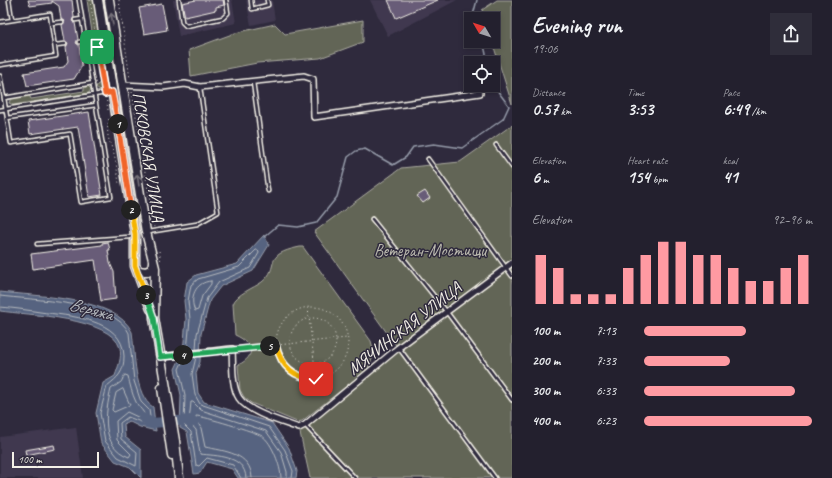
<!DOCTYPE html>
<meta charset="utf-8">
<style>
:root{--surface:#23202e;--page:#2f2d3a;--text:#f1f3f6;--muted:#a3a3aa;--line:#403e4a;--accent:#ff9aa2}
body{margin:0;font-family:Caveat,sans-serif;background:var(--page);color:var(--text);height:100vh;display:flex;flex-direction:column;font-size:15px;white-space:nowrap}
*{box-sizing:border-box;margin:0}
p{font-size:13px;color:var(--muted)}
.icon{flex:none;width:22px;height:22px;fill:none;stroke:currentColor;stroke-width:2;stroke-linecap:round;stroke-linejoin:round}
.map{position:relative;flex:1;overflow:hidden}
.panel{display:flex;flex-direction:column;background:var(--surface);width:320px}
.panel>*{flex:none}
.needle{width:26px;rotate:309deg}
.buttons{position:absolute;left:464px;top:12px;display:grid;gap:8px}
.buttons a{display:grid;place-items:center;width:36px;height:36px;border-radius:0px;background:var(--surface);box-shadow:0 2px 6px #0003,0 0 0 1px var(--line);font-size:20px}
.scale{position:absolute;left:12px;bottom:10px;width:87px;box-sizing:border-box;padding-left:4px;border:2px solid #f4f1e8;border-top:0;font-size:11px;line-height:14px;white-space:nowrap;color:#f4f1e8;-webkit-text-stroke:3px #2f2a3d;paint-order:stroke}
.pin{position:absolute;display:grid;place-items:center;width:34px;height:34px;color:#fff;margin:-17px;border-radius:8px;box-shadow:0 2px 6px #0006}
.km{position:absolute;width:20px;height:20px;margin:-10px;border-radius:50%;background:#222;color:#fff;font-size:11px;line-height:20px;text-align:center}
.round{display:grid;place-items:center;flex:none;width:42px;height:42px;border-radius:0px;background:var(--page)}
.summary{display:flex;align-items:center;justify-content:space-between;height:68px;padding:0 20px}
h1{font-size:22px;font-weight:700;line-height:30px}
.figures{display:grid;grid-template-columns:repeat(3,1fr);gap:6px;height:68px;padding:4px 20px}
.figures div{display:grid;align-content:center}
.figures b{font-size:17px;font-weight:700}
.figures small{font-size:11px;font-weight:400}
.figures p{font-size:11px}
.chart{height:112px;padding:8px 20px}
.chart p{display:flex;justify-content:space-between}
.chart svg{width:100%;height:72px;margin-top:4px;stroke:var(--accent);stroke-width:6}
ul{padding:0 20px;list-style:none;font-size:13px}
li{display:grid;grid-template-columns:64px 48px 1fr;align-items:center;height:30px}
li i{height:10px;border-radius:5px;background:var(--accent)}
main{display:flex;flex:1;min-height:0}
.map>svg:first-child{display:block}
.built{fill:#40394f}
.green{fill:#626557;stroke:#ababa0}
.water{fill:#576480;stroke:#969caa}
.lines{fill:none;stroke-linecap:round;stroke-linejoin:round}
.shore{stroke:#b5b9be;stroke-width:1}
.stream{stroke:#969caa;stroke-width:1.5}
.river{stroke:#576480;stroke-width:10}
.building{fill:#685b78;stroke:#f4f1e8}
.service-casing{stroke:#f4f1e8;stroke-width:5.5}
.minor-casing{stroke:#f4f1e8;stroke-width:8}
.primary-casing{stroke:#f4f1e8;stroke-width:11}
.path{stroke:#f4f1e8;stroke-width:1;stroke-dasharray:1 3;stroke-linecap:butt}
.service{stroke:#2f2a3d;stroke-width:2.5}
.minor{stroke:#2f2a3d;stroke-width:5}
.primary{stroke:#2f2a3d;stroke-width:8}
.oneway{stroke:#747079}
.split-1-casing{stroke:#fff;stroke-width:8}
.split-2-casing{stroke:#fff;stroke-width:8}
.split-3-casing{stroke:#fff;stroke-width:8}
.split-4-casing{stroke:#fff;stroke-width:8}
.split-5-casing{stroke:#fff;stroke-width:8}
.split-6-casing{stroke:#fff;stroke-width:8}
.split-1{stroke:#f0652b;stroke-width:5}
.split-2{stroke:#f0652b;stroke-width:5}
.split-3{stroke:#f5b400;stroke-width:5}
.split-4{stroke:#22a559;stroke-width:5}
.split-5{stroke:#22a559;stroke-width:5}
.split-6{stroke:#f5b400;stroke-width:5}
.labels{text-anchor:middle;stroke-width:3;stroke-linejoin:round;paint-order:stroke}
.street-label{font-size:17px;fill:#f4f1e8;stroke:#2f2a3d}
.park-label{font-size:17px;fill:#bab9ae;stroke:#2f2a3d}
.water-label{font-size:18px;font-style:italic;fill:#b5b9be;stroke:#2f2a3d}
</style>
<main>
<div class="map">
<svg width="512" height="478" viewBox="0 0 512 478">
<rect width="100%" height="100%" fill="#2f2a3d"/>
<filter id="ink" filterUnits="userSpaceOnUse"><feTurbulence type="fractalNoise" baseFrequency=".025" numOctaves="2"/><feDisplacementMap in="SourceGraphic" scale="8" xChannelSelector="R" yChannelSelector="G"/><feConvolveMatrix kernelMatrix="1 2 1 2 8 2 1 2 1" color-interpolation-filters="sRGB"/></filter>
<g filter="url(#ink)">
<!-- built -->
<path class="built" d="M173,0H232L236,23L179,36Z
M246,0H272L275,20L251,25Z
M370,0H457L388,36Z
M76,427L83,478H0V437Z"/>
<!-- green -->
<path class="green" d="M87,0H94L107,88L106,90L100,91L96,88L97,85L100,83Z
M497,0H512V104L492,41L493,19H485L482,10Z
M363,20V42L320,58L257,63L191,76L189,50L235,33L275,24L285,34Z
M88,86L91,89L89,93L13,105L9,103L11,98L29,95L31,99L84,91V88Z
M512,125V478H310L299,428L398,348L314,232L401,168L460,162Z
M300,247H303L371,341C375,354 373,363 363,373L302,421L297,422L251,403L244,397L240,390L238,365C257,356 253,343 235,335L233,304C236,294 254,288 262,282C282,266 260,255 300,247Z"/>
<!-- water -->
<path class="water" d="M264,235L269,245L253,271L221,286L210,300L201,334L200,362L196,373L198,393L204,402L272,423L289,448L297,471L296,478H238L232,469L207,462L200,473L194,474L187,432L180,428L181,395L175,369L183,352L186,319L184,301L187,282L196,275L237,264Z
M0,292C34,296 117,297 132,332C135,352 134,396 153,407L156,431L140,427L128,421L124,424L125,437L141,450V478L130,467L115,461L101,443L96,413L103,383L115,376C118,367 122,358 120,348C111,317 27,315 0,311Z"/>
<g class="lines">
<!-- shore -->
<path class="shore" d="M211,281V284L202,296L198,310L195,311C189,298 195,282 211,281Z
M0,296C30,300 116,301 129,333L134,381L141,402L149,410L151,423L149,425L128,417L120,423L121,439L137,452L136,466L118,457L105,441L100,413L107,386C118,377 124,373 124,356C123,318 68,316 40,312C27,310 13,308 0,307
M187,351L190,319L188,301L191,285L198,279L239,267L256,250H258L259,253L250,268L219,282L207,298L197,334L196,350
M196,357L192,374L195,395L200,404L269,427L285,450L293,471L292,478
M184,358L179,369L185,395L184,425L191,432L196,465L199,466L207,458L233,465L241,478
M125,375L128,376C130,385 132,394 136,402C139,408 144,411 145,416L142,419L127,412L116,421L117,440L131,454L129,457C100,446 105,413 111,389L121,382Z
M123,389L130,405L114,412L112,410L116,393Z
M246,478C245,455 216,456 200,454L196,430L189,422L191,402H193L201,410L266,431L281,452L287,472V478
M252,478C251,453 224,451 205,447L201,428L196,420V416C203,416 256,432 262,436C272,442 281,467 281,478"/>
<!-- stream -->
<path class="stream" d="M472,19L477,0
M483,41L488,63
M264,237L278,225L298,227L316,223L337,197L348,157L356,151L365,149L393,165L406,157L413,147L434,144L462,148L503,119L509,106L493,85"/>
<!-- river -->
<path class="river" d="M143,418L152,423L191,420L194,422"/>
</g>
<!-- building -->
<path class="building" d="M28,0H72L74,17L72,21L75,23L78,39L76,43L79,45L82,66L74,79L27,86L24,73L64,67L68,61L66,47L68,43L65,41L62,25L65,21L61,19L59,6L52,1V3L30,6Z
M196,0H223L224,5L216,7V10L185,17L182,3Z
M388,0H438L396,18Z
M162,4L167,30L144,34L139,8Z
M89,112L102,195L89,197L78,127L30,134L28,121Z
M425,191L430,198L423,203L417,196Z
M108,242L110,250H108L110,263L114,272L116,299L101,301L95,260L33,269L31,254L102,245V243Z
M54,445L55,449L26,455L25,450Z"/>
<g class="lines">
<defs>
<path id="service" d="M9,0L12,20
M79,0L111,197L81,202L70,134L11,143L4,98L93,83
M179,0L182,22L186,26L223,18L228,13L226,0
M251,0L252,9L268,5L267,0
M75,20L82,19
M0,22L50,14L56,56L0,65
M51,23L62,22
M79,42L86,41
M55,45L65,44
M0,76L4,98
M253,82L268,191
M0,110L112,92
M7,118L96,105
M496,145L512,167
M428,159L512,276
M372,219L446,311L512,400
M148,232L197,224L218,212L200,88
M37,244L129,237L133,235
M399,348L495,478
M305,425L355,478"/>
<path id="minor" d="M123,85L163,87L185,84L200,87L304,76L313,79L314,117L480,93
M160,357L232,349C233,363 231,385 239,398C249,413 283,422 299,428L305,425L398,348L512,263"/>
<path id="primary" d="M98,0L135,234V266L151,309
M109,0L146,232L155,268L154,318L175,441L179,478
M135,266L139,271L146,272L152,269L153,262
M162,388L172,455"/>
</defs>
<!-- service casing -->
<use href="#service" class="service-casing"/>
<!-- minor casing -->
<use href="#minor" class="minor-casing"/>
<!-- primary casing -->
<use href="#primary" class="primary-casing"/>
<!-- path -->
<path class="path" d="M90,0L104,88
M119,0L130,79
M132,92L154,227
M106,97L108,110
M109,119C105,141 111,140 115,159C117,167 118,176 119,184
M159,251L161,262
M276 343a36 36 0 1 1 72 0a36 36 0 1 1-72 0Z
M308,308L316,378
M290 341a23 23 0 1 1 46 0a23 23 0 1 1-46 0Z
M237,349L347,338"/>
<!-- service -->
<use href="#service" class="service"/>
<!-- minor -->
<use href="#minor" class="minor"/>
<!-- primary -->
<use href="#primary" class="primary"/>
</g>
<!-- one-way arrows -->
<defs><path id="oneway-shaft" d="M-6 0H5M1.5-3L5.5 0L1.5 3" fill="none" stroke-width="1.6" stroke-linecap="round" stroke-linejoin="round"/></defs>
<g class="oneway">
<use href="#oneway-shaft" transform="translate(112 19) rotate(-99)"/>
<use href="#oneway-shaft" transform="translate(138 180) rotate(-99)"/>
</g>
</g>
<g class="lines" filter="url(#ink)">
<defs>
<path id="split-1" d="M97,47L105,94L112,92L118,124"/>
<path id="split-2" d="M118,124L131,210"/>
<path id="split-3" d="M131,210L135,234V266L146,295"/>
<path id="split-4" d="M146,295L154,318L160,357L183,355"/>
<path id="split-5" d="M183,355L270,346"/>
<path id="split-6" d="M270,346L276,345C281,367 294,378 316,379"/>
</defs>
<!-- split-1 casing -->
<use href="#split-1" class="split-1-casing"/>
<!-- split-2 casing -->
<use href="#split-2" class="split-2-casing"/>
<!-- split-3 casing -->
<use href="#split-3" class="split-3-casing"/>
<!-- split-4 casing -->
<use href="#split-4" class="split-4-casing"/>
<!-- split-5 casing -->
<use href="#split-5" class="split-5-casing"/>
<!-- split-6 casing -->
<use href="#split-6" class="split-6-casing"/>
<!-- split-1 -->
<use href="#split-1" class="split-1"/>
<!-- split-2 -->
<use href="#split-2" class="split-2"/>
<!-- split-3 -->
<use href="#split-3" class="split-3"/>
<!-- split-4 -->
<use href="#split-4" class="split-4"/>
<!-- split-5 -->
<use href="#split-5" class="split-5"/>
<!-- split-6 -->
<use href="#split-6" class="split-6"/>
</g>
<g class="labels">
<!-- street labels -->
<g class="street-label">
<text transform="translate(149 157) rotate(81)" y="6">ПСКОВСКАЯ УЛИЦА</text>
<text transform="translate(404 328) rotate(-38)" y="6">МЯЧИНСКАЯ УЛИЦА</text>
</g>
<!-- park labels -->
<g class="park-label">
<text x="430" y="256">Ветеран-Мостищи</text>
</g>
<!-- water labels -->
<g class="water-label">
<text transform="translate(91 309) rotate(15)" y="6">Веряжа</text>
</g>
</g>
</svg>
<div class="buttons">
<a><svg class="needle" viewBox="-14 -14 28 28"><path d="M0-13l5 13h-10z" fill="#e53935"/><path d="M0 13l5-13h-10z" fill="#a3a3aa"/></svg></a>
<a><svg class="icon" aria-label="locate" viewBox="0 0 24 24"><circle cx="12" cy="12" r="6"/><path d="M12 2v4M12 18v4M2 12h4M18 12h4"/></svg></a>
</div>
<div class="scale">100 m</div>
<div class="pin" style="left:97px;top:47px;background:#1e9e55"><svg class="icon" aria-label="arrive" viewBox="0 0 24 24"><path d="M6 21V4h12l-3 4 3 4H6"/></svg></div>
<div class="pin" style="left:316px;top:379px;background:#d93025"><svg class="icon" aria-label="check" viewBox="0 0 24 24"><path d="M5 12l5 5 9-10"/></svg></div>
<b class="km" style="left:118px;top:124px">1</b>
<b class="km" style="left:131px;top:210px">2</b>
<b class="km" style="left:146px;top:295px">3</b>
<b class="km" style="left:183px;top:355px">4</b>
<b class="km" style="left:270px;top:346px">5</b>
</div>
<section class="panel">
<div class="summary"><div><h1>Evening run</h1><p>19:06</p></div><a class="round"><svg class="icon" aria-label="share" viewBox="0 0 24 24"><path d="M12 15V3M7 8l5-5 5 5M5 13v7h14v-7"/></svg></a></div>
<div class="figures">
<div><p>Distance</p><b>0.57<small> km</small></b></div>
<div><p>Time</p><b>3:53</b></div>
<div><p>Pace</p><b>6:49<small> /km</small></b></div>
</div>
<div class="figures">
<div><p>Elevation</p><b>6<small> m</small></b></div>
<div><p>Heart rate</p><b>154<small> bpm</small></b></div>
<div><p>kcal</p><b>41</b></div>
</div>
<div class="chart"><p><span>Elevation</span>92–96 m</p>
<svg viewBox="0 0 160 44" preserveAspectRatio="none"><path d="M5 44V14M15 44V22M25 44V38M35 44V38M45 44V38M55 44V22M65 44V14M75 44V6M85 44V6M95 44V14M105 44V14M115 44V22M125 44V30M135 44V30M145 44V22M155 44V14"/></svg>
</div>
<ul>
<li><b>100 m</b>7:13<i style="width:61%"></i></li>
<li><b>200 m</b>7:33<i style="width:51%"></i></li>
<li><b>300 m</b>6:33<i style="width:90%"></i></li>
<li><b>400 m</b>6:23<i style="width:100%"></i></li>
</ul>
</section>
</main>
